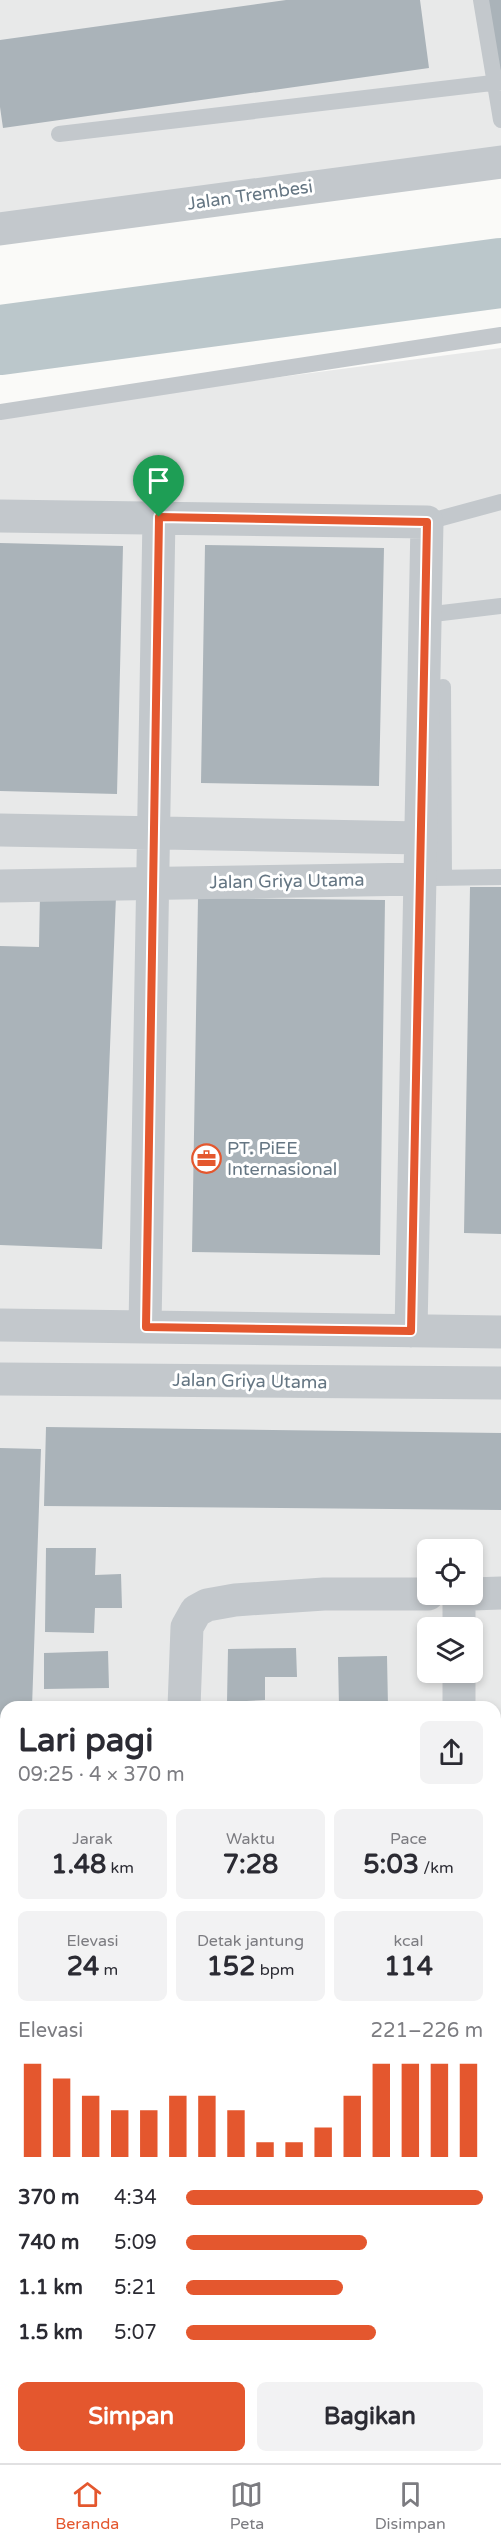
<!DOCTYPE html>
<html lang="id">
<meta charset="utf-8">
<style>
:root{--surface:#fff;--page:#f2f2f3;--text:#2b2b33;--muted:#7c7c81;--line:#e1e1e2;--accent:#e4572e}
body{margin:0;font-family:"Varela Round",sans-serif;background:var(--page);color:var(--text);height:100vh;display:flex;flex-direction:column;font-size:22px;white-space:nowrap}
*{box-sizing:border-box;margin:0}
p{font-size:20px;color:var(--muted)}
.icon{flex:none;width:33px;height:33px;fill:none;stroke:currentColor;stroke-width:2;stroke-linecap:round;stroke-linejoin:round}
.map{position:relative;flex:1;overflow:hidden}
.panel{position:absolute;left:0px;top:1701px;width:501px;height:762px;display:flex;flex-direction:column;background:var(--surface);border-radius:18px 18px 0 0;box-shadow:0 3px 9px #0003}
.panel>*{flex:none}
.fabs{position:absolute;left:417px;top:1539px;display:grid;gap:12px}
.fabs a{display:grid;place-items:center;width:66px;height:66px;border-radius:9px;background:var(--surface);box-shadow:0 3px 9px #0003;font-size:30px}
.pin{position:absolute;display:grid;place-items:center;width:51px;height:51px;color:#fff;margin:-62px -26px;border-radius:50% 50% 50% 0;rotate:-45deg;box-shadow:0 0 6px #0007}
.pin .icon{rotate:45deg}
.round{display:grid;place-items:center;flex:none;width:63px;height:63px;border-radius:9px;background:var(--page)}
.head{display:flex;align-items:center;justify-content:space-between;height:102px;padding:0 18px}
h1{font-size:33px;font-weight:700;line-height:45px}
.stats{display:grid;grid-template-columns:repeat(3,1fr);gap:9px;height:102px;padding:6px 18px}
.stats div{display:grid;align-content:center;border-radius:9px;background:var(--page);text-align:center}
.stats b{font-size:26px;font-weight:700}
.stats small{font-size:16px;font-weight:400}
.stats p{font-size:16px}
.chart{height:168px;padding:12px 18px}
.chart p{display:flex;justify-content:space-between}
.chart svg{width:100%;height:108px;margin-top:6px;stroke:var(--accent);stroke-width:6}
.action{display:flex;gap:12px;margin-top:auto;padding:12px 18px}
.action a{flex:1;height:69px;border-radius:9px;background:var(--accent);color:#fff;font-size:24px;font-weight:700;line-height:69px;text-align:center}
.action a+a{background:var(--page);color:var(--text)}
ul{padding:0 18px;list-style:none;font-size:20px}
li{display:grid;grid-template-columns:96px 72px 1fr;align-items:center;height:45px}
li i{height:15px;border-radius:8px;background:var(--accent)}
.tab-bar{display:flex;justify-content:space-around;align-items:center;height:84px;border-top:2px solid var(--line);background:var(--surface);font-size:16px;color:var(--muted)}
.tab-bar a{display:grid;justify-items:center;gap:3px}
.tab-bar .active{color:var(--accent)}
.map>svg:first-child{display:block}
.built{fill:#e8e9e9;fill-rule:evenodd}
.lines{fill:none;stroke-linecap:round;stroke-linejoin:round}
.river{stroke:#bbc7cb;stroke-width:70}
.building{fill:#aab3b9}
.service{stroke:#c3c8cc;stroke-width:16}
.minor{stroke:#c3c8cc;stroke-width:33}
.tertiary{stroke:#c3c8cc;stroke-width:33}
.route-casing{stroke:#fff;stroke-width:12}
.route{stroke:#e4572e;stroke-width:8}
.labels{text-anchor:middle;stroke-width:6;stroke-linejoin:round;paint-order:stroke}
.street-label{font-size:18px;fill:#657683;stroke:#fff}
.poi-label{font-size:18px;fill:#657683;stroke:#fff;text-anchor:start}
</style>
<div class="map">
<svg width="501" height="2463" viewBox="0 0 501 2463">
<rect width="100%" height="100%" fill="#fafaf8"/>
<!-- built -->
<path class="built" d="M0,0H501V166L0,232Z
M501,348V2441H495V1707H6V2439H0V414ZM428,1550H472V1594H428ZM428,1628H472V1672H428Z"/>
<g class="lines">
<!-- river -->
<path class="river" d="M0,340L501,273"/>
</g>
<!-- building -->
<path class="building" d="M286,0H420L429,68L3,128L0,107V40Z
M486,0H501V74Z
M0,543L123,546L117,794L0,791Z
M205,545L384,548L379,786L201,783Z
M470,887H501V1234L464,1233Z
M40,894L116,896L102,1249L0,1245V946L39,947Z
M198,898L385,900L380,1255L192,1252Z
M46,1427L501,1433V1510L44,1506Z
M0,1448L41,1449L32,1707H6V2120H0Z
M46,1548H96L95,1575L121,1574L122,1608H95L94,1633L45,1632Z
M296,1648L297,1677H265V1700L227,1702L228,1649Z
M108,1651L109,1688L44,1689V1653Z
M387,1656L388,1707H339L338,1657Z
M0,2211H6V2304H0Z
M495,2214H501V2306H495Z"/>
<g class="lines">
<!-- service -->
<path class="service" d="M481,0L501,120
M59,134L501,82
M0,412L501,335
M427,522L501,502
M425,615L501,606
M443,687L444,878
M433,878L501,877
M0,2408L6,2409
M495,2414H501"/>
<!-- minor -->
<path class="minor" d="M0,516L427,522L411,1331
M0,830L421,838
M0,886L420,879
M0,1325L501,1332
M145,1327L159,517
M0,1379L501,1383
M459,1594V1628
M472,1594L501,1593
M459,1672V1707
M184,1707L187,1627L196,1611L207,1605L235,1600L324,1594H428
M0,2153H6
M495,2168L501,2169"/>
<!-- tertiary -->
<path class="tertiary" d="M0,229L501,162"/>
</g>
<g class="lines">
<defs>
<path id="route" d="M159,517L427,522L411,1331L146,1327Z"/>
</defs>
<!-- route casing -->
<use href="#route" class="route-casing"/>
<!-- route -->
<use href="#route" class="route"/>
</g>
<!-- icons -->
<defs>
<symbol id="office-ring" viewBox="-11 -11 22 22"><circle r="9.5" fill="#fff" stroke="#e4572e" stroke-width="1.5"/><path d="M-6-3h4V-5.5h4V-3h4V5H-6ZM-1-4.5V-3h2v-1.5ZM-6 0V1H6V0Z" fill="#e4572e"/></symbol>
</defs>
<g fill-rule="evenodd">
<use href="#office-ring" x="190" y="1142" width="33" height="33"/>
</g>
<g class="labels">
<!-- street labels -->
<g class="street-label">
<text transform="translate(250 195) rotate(-8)" y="6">Jalan Trembesi</text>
<text transform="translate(287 881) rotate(-1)" y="6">Jalan Griya Utama</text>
<text transform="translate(250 1381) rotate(1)" y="6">Jalan Griya Utama</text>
</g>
<!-- poi labels -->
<g class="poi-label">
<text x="227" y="1154">PT. PiEE<tspan x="227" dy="21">Internasional</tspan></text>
</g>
</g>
</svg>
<div class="fabs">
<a><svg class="icon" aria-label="locate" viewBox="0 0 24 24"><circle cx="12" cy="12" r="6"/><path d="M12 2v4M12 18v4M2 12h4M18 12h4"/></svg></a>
<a><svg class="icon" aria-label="layers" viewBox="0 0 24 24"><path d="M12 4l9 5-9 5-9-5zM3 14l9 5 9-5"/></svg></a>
</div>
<div class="pin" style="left:159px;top:517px;background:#1e9e55"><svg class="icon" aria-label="arrive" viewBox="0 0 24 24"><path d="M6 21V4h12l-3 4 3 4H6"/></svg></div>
<section class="panel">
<div class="head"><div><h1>Lari pagi</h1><p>09:25 · 4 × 370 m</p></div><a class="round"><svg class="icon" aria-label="share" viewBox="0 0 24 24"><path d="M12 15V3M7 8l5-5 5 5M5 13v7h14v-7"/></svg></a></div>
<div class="stats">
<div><p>Jarak</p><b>1.48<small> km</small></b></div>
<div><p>Waktu</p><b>7:28</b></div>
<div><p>Pace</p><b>5:03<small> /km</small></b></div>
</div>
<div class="stats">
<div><p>Elevasi</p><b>24<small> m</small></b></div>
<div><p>Detak jantung</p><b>152<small> bpm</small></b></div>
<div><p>kcal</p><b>114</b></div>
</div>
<div class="chart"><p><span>Elevasi</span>221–226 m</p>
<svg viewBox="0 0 160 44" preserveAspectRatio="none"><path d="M5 44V6M15 44V12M25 44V19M35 44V25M45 44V25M55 44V19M65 44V19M75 44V25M85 44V38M95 44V38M105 44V32M115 44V19M125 44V6M135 44V6M145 44V6M155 44V6"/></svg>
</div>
<ul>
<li><b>370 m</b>4:34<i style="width:100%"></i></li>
<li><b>740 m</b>5:09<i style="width:61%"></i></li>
<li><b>1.1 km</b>5:21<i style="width:53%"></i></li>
<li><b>1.5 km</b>5:07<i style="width:64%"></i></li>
</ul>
<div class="action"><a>Simpan</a><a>Bagikan</a></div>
</section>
</div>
<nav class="tab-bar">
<a class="active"><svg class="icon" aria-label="home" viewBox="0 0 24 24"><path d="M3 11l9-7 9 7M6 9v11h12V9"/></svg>Beranda</a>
<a><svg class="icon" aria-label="map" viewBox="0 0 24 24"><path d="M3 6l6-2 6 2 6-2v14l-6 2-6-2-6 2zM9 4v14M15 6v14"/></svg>Peta</a>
<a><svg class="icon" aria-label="saved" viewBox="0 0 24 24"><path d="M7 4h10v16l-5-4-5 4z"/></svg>Disimpan</a>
</nav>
